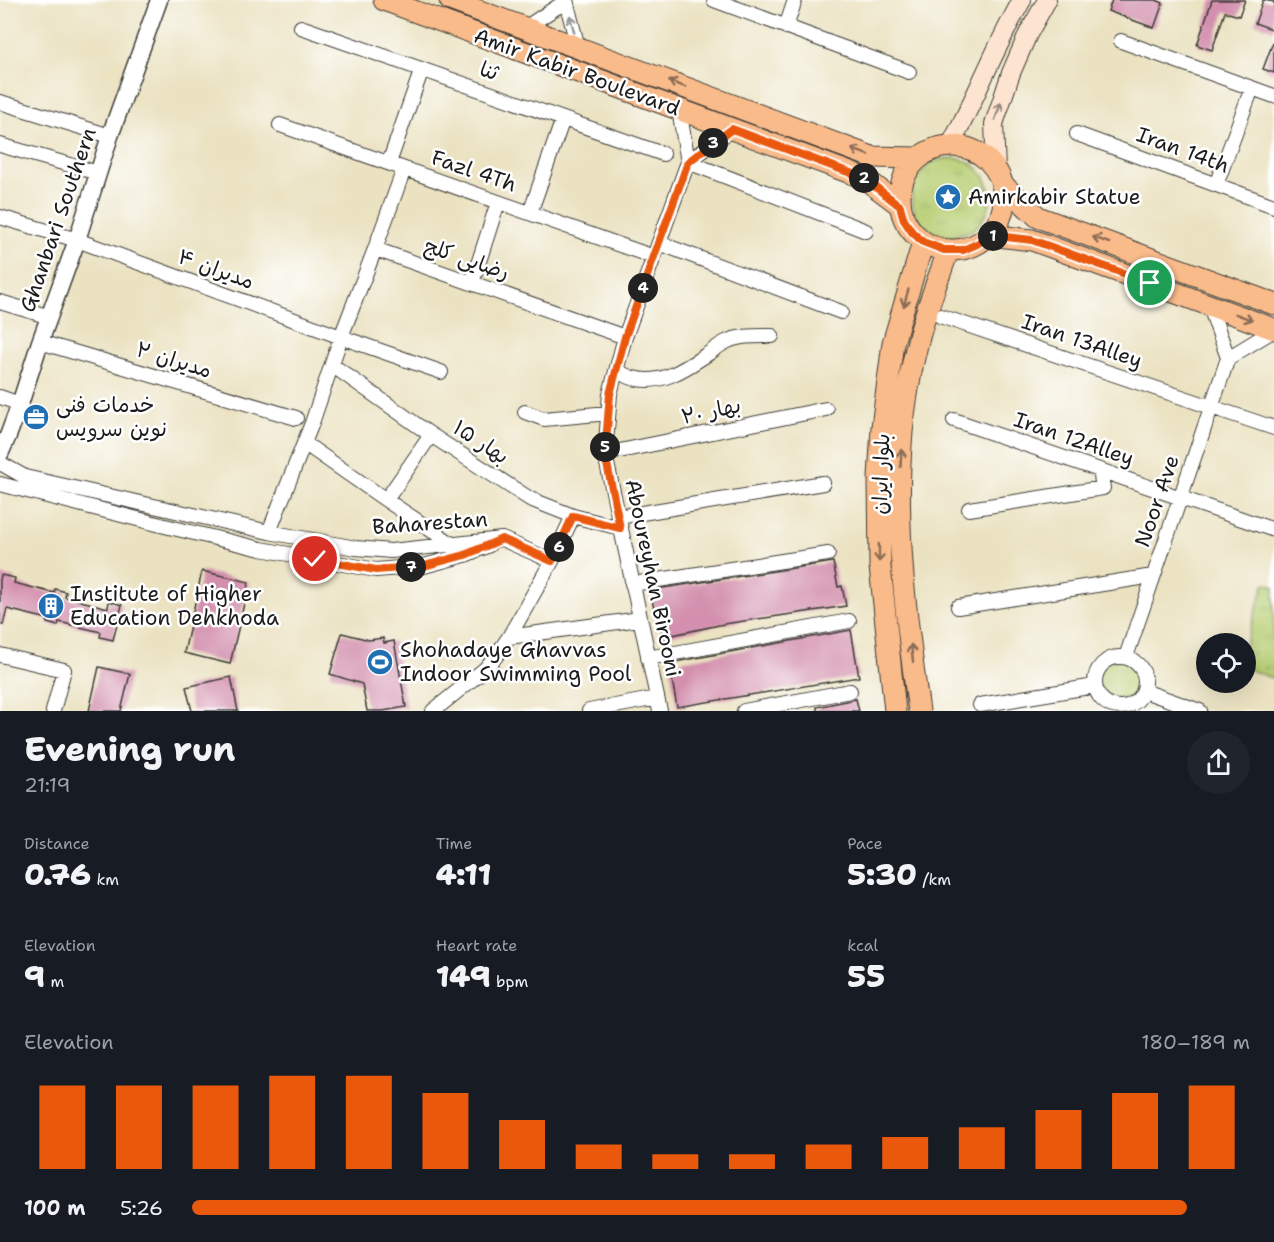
<!DOCTYPE html>
<meta charset="utf-8">
<style>
:root{--surface:#171b24;--page:#20242c;--text:#f1f3f6;--muted:#9ea1a6;--accent:#ea580c}
body{margin:0;font-family:"Shantell Sans","Playpen Sans Arabic",sans-serif;background:var(--page);color:var(--text);height:100vh;display:flex;flex-direction:column;font-size:22px;white-space:nowrap}
*{box-sizing:border-box;margin:0}
p{font-size:20px;color:var(--muted)}
.icon{flex:none;width:33px;height:33px;fill:none;stroke:currentColor;stroke-width:2;stroke-linecap:round;stroke-linejoin:round}
.map{position:relative;height:711px;overflow:hidden}
.sheet{display:flex;flex-direction:column;background:var(--surface);flex:1}
.sheet>*{flex:none}
.fabs{position:absolute;left:1196px;top:633px;display:grid;gap:12px}
.fabs a{display:grid;place-items:center;width:60px;height:60px;border-radius:50%;background:var(--surface);box-shadow:0 6px 24px #0002;font-size:30px}
.pin{position:absolute;display:grid;place-items:center;width:51px;height:51px;color:#fff;margin:-26px;border:3px solid #fff;border-radius:50%;box-shadow:0 2px 6px #0007}
.km{position:absolute;width:30px;height:30px;margin:-15px;border-radius:50%;background:#222;color:#fff;font-size:16px;line-height:30px;text-align:center}
.round{display:grid;place-items:center;flex:none;width:63px;height:63px;border-radius:32px;background:var(--page)}
.headline{display:flex;align-items:center;justify-content:space-between;height:102px;padding:0 24px}
h1{font-size:33px;font-weight:800;line-height:45px}
.figures{display:grid;grid-template-columns:repeat(3,1fr);gap:9px;height:102px;padding:6px 24px}
.figures div{display:grid;align-content:center}
.figures b{font-size:30px;font-weight:800}
.figures small{font-size:16px;font-weight:400}
.figures p{font-size:16px}
.chart{height:168px;padding:12px 24px}
.chart p{display:flex;justify-content:space-between}
.chart svg{width:100%;height:108px;margin-top:6px;stroke:var(--accent);stroke-width:6}
ul{padding:0 24px;list-style:none;font-size:20px}
li{display:grid;grid-template-columns:96px 72px 1fr;align-items:center;height:45px}
li i{height:15px;border-radius:8px;background:var(--accent)}
.map>svg:first-child{display:block}
.grass{fill:url(#grass-tufts);stroke:#6a7547;stroke-width:1.5}
.building{fill:#d38fad}
.lines{fill:none;stroke-linecap:round;stroke-linejoin:round}
.minor-casing{stroke:#3b3a35;stroke-width:16}
.tertiary-casing{stroke:#3b3a35;stroke-width:19}
.secondary-casing{stroke:#3b3a35;stroke-width:20}
.primary-casing{stroke:#3b3a35;stroke-width:23}
.minor{stroke:#fff;stroke-width:14}
.tertiary{stroke:#fff;stroke-width:16}
.secondary{stroke:#fde4d1;stroke-width:18}
.primary{stroke:#fabb8b;stroke-width:21}
.oneway{stroke:#999}
.oneway2{stroke:#8b6c54}
.oneway3{stroke:#988a80}
.route-casing{stroke:#fff;stroke-width:12}
.route{stroke:#ea580c;stroke-width:8}
.labels{text-anchor:middle;stroke-width:5;stroke-linejoin:round;paint-order:stroke}
.street-label{font-size:21px;fill:#1c1c1c;stroke:#fff}
.poi-label{font-size:21px;fill:#1c1c1c;stroke:#fff;text-anchor:start}
</style>
<div class="map">
<svg width="1274" height="711" viewBox="0 0 1274 711">
<defs>
<pattern id="grass-tufts" width="24" height="20" patternUnits="userSpaceOnUse" patternTransform="scale(1.5)"><rect width="24" height="20" fill="#b7ce72"/><path d="M3 7l-1-3M5 7V3M7 7l1-3M15 17l-1-3M17 17v-4M19 17l1-3" fill="none" stroke="#9db062"/></pattern>
</defs>
<rect width="100%" height="100%" fill="#fff"/>
<filter id="ink" filterUnits="userSpaceOnUse"><feTurbulence type="fractalNoise" baseFrequency=".0167" numOctaves="2"/><feDisplacementMap in="SourceGraphic" scale="12" xChannelSelector="R" yChannelSelector="G"/><feConvolveMatrix kernelMatrix="1 2 1 2 8 2 1 2 1" color-interpolation-filters="sRGB"/></filter>
<filter id="wash" filterUnits="userSpaceOnUse"><feTurbulence type="fractalNoise" baseFrequency=".008" numOctaves="4" result="noise"/><feDisplacementMap in="SourceGraphic" scale="24" xChannelSelector="R" yChannelSelector="G"/><feGaussianBlur stdDeviation="1.35" result="paint"/><feColorMatrix in="noise" values="0 0 0 0 0 0 0 0 0 0 0 0 0 0 0 0 0 1.4 0 .05"/><feComposite in="paint" operator="in"/></filter>
<g filter="url(#wash)">
<rect width="100%" height="100%" fill="#ebe2c1"/>
<!-- grass -->
<path class="grass" d="M912 197a39 39 0 1 1 78 0a39 39 0 1 1-78 0Z
M1265,583L1274,586V679L1245,668V645Z
M1117,657C1135,657 1151,672 1144,691C1139,704 1121,711 1109,704C1101,700 1098,693 1094,686C1096,670 1102,661 1117,657Z"/>
<g id="blocks">
<!-- building -->
<path class="building" d="M1112,0H1156L1163,3L1154,28L1108,11Z
M1212,0H1245L1239,16L1225,12L1212,50L1197,45Z
M1263,0L1274,2V30L1255,23Z
M1273,42L1274,43V73L1263,69Z
M833,562L838,587L842,586L846,606L724,624L663,637L657,609H654L650,590Z
M202,571L249,582L230,664L184,653Z
M1,575L15,578L14,583L54,593L55,589L66,592L65,597L108,608L109,601L122,605L113,640L100,637L101,632L59,622L58,626L47,623L48,619L7,609L3,625L0,624V580Z
M851,630L859,677L677,707L669,663Z
M342,633L369,640L383,638L384,643L394,641L406,707L383,711H367L362,684L330,674Z
M99,667L130,674L121,711H89Z
M231,677L238,711H192L186,687Z
M856,699L859,711H817V707Z"/>
</g>
</g>
<g filter="url(#ink)">
<use href="#blocks" fill-opacity="0" stroke="#3b3a35" stroke-width="1.5"/>
<g class="lines">
<defs>
<path id="minor" d="M566,0L578,48
M714,0L909,72
M301,27L663,154
M786,27L795,0
M525,28L566,1
M1121,41L1274,96
M0,102L110,136
M280,125L654,257
M1077,134L1274,206
M0,145L98,173
M688,162L866,231
M688,162L732,129
M389,163L422,69
M404,169L375,249L625,337
M1216,185L1252,88
M530,213L563,119
M0,217L77,240L341,337L441,372
M659,243L841,312
M472,283L498,202
M0,302L50,317
M1209,304L1228,358
M940,316L1274,428
M40,342L296,418
M1228,358L1274,330
M332,365L431,435L530,499L573,516L620,528
M616,371C622,373 628,377 633,378C660,386 685,369 706,355C713,351 719,345 726,342C739,335 757,336 772,336
M0,397L20,404
M525,412L544,419L608,413
M954,420L1274,530
M304,443L386,500L452,544
M605,454L826,409
M0,463L25,477L269,532L356,548L391,551L502,539L552,561
M0,484L165,526L261,549L376,570L424,566L465,555L489,545
M386,500L431,435
M969,509L1103,488L1100,470
M618,517L823,483
M269,532L312,423L341,337L375,249
M632,584L828,554
M958,607L1153,576
M509,637L640,619
M0,655L64,670L53,711
M1095 682a25 25 0 1 1 50 0a25 25 0 1 1-50 0Z
M1126,657L1228,358
M648,658L849,621
M1144,691L1200,711
M980,705L1095,686
M433,711L485,669L496,656L509,637L552,561L573,516
M589,711L657,698
M660,711L605,454L610,394L625,337L688,162L679,109
M744,711L850,691"/>
<path id="tertiary" d="M0,454L8,436L20,404L40,342L77,240L110,136L159,0"/>
<path id="secondary" d="M950,146C976,98 995,47 1022,0
M996,169L994,124L1011,73L1028,34L1047,0"/>
<path id="primary" d="M384,0L864,178L900,205
M450,0L872,157L918,158
M900 198a52 52 0 1 1 104 0a52 52 0 1 1-104 0Z
M1003,185L1038,217L1274,304
M989,235L1032,240L1274,329
M895,711L880,566L879,478L882,427L893,343L923,242
M919,711C906,619 894,525 902,432C906,396 913,355 924,320C931,297 940,274 948,251"/>
</defs>
<!-- minor casing -->
<use href="#minor" class="minor-casing"/>
<!-- tertiary casing -->
<use href="#tertiary" class="tertiary-casing"/>
<!-- secondary casing -->
<use href="#secondary" class="secondary-casing"/>
<!-- primary casing -->
<use href="#primary" class="primary-casing"/>
<!-- minor -->
<use href="#minor" class="minor"/>
<!-- tertiary -->
<use href="#tertiary" class="tertiary"/>
<!-- secondary -->
<use href="#secondary" class="secondary"/>
<!-- primary -->
<use href="#primary" class="primary"/>
</g>
<!-- one-way arrows -->
<defs><path id="oneway-shaft" d="M-6 0H5M1.5-3L5.5 0L1.5 3" fill="none" stroke-width="1.6" stroke-linecap="round" stroke-linejoin="round" transform="scale(1.5)"/></defs>
<use class="oneway" href="#oneway-shaft" transform="translate(572 24) rotate(-105)"/>
<g class="oneway2">
<use href="#oneway-shaft" transform="translate(677 84) rotate(-160)"/>
<use href="#oneway-shaft" transform="translate(860 152) rotate(-160)"/>
<use href="#oneway-shaft" transform="translate(1101 240) rotate(-160)"/>
<use href="#oneway-shaft" transform="translate(906 298) rotate(106)"/>
<use href="#oneway-shaft" transform="translate(1244 317) rotate(21)"/>
<use href="#oneway-shaft" transform="translate(901 458) rotate(-87)"/>
<use href="#oneway-shaft" transform="translate(879 553) rotate(89)"/>
<use href="#oneway-shaft" transform="translate(912 653) rotate(-97)"/>
</g>
<use class="oneway3" href="#oneway-shaft" transform="translate(998 111) rotate(-71)"/>
</g>
<g class="lines" filter="url(#ink)">
<defs>
<path id="route" d="M315,559L376,570L424,566L465,555L502,539L552,561L573,516L620,528L605,454L610,394L625,337L688,162L732,129L864,178L900,206L904,220L912,232L923,242L944,250H963L977,244L989,235L1032,240L1150,283"/>
</defs>
<!-- route casing -->
<use href="#route" class="route-casing"/>
<!-- route -->
<use href="#route" class="route"/>
</g>
<!-- icons -->
<defs>
<symbol id="sight-disc" viewBox="-11 -11 22 22"><circle r="9.5" fill="#1f6fb2" stroke="#fff"/><path d="M0-6L1.8-2.2L6-1.7L2.9 1.2L3.7 5.4L0 3.3L-3.7 5.4L-2.9 1.2L-6-1.7L-1.8-2.2Z" fill="#fff"/></symbol>
<symbol id="office-disc" viewBox="-11 -11 22 22"><circle r="9.5" fill="#1f6fb2" stroke="#fff"/><path d="M-6-3h4V-5.5h4V-3h4V5H-6ZM-1-4.5V-3h2v-1.5ZM-6 0V1H6V0Z" fill="#fff"/></symbol>
<symbol id="building-disc" viewBox="-11 -11 22 22"><circle r="9.5" fill="#1f6fb2" stroke="#fff"/><path d="M-4-6H4V6H1V3H-1V6H-4ZM-2.5-4.3h1.7v1.8h-1.7ZM.8-4.3h1.7v1.8H.8ZM-2.5-1h1.7V.8h-1.7ZM.8-1h1.7V.8H.8Z" fill="#fff"/></symbol>
<symbol id="stadium-disc" viewBox="-11 -11 22 22"><circle r="9.5" fill="#1f6fb2" stroke="#fff"/><path d="M0-5a6.5 5 0 1 0 0 10a6.5 5 0 1 0 0-10ZM-3.5-1.8h7v3.6h-7Z" fill="#fff"/></symbol>
</defs>
<g fill-rule="evenodd">
<use href="#sight-disc" x="933" y="182" width="30" height="30"/>
<use href="#office-disc" x="21" y="402" width="30" height="30"/>
<use href="#building-disc" x="36" y="591" width="30" height="30"/>
<use href="#stadium-disc" x="365" y="647" width="30" height="30"/>
</g>
<g class="labels">
<!-- street labels -->
<g class="street-label">
<text transform="translate(489 71) rotate(19)" y="7">ثنا</text>
<text transform="translate(577 72) rotate(20)" y="7">Amir Kabir Boulevard</text>
<text transform="translate(1183 150) rotate(20)" y="7">Iran 14th</text>
<text transform="translate(474 171) rotate(19)" y="7">Fazl 4Th</text>
<text transform="translate(58 220) rotate(-71)" y="7">Ghanbari Southern</text>
<text transform="translate(467 259) rotate(19)" y="7">رضایی کلج</text>
<text transform="translate(216 269) rotate(20)" y="7">مدیران ۴</text>
<text transform="translate(1082 341) rotate(19)" y="7">Iran 13Alley</text>
<text transform="translate(174 360) rotate(17)" y="7">مدیران ۲</text>
<text transform="translate(711 411) rotate(-12)" y="7">بهار ۲۰</text>
<text transform="translate(1074 439) rotate(19)" y="7">Iran 12Alley</text>
<text transform="translate(481 442) rotate(33)" y="7">بهار ۱۵</text>
<text transform="translate(881 474) rotate(-88)" y="7">بلوار ایران</text>
<text transform="translate(1157 501) rotate(-71)" y="7">Noor Ave</text>
<text transform="translate(430 523) rotate(-4)" y="7">Baharestan</text>
<text transform="translate(653 578) rotate(78)" y="7">Aboureyhan Birooni</text>
</g>
<!-- poi labels -->
<g class="poi-label">
<text x="968" y="204">Amirkabir Statue</text>
<text x="56" y="412">خدمات فنی<tspan x="56" dy="24">نوین سرویس</tspan></text>
<text x="70" y="601">Institute of Higher<tspan x="70" dy="24">Education Dehkhoda</tspan></text>
<text x="400" y="657">Shohadaye Ghavvas<tspan x="400" dy="24">Indoor Swimming Pool</tspan></text>
</g>
</g>
</svg>
<div class="fabs">
<a><svg class="icon" aria-label="locate" viewBox="0 0 24 24"><circle cx="12" cy="12" r="6"/><path d="M12 2v4M12 18v4M2 12h4M18 12h4"/></svg></a>
</div>
<div class="pin" style="left:1150px;top:283px;background:#1e9e55"><svg class="icon" aria-label="arrive" viewBox="0 0 24 24"><path d="M6 21V4h12l-3 4 3 4H6"/></svg></div>
<div class="pin" style="left:315px;top:559px;background:#d93025"><svg class="icon" aria-label="check" viewBox="0 0 24 24"><path d="M5 12l5 5 9-10"/></svg></div>
<b class="km" style="left:993px;top:236px">1</b>
<b class="km" style="left:864px;top:178px">2</b>
<b class="km" style="left:713px;top:143px">3</b>
<b class="km" style="left:643px;top:288px">4</b>
<b class="km" style="left:605px;top:447px">5</b>
<b class="km" style="left:559px;top:547px">6</b>
<b class="km" style="left:411px;top:567px">7</b>
</div>
<section class="sheet">
<div class="headline"><div><h1>Evening run</h1><p>21:19</p></div><a class="round"><svg class="icon" aria-label="share" viewBox="0 0 24 24"><path d="M12 15V3M7 8l5-5 5 5M5 13v7h14v-7"/></svg></a></div>
<div class="figures">
<div><p>Distance</p><b>0.76<small> km</small></b></div>
<div><p>Time</p><b>4:11</b></div>
<div><p>Pace</p><b>5:30<small> /km</small></b></div>
</div>
<div class="figures">
<div><p>Elevation</p><b>9<small> m</small></b></div>
<div><p>Heart rate</p><b>149<small> bpm</small></b></div>
<div><p>kcal</p><b>55</b></div>
</div>
<div class="chart"><p><span>Elevation</span>180–189 m</p>
<svg viewBox="0 0 160 44" preserveAspectRatio="none"><path d="M5 44V10M15 44V10M25 44V10M35 44V6M45 44V6M55 44V13M65 44V24M75 44V34M85 44V38M95 44V38M105 44V34M115 44V31M125 44V27M135 44V20M145 44V13M155 44V10"/></svg>
</div>
<ul>
<li><b>100 m</b>5:26<i style="width:94%"></i></li>
</ul>
</section>
